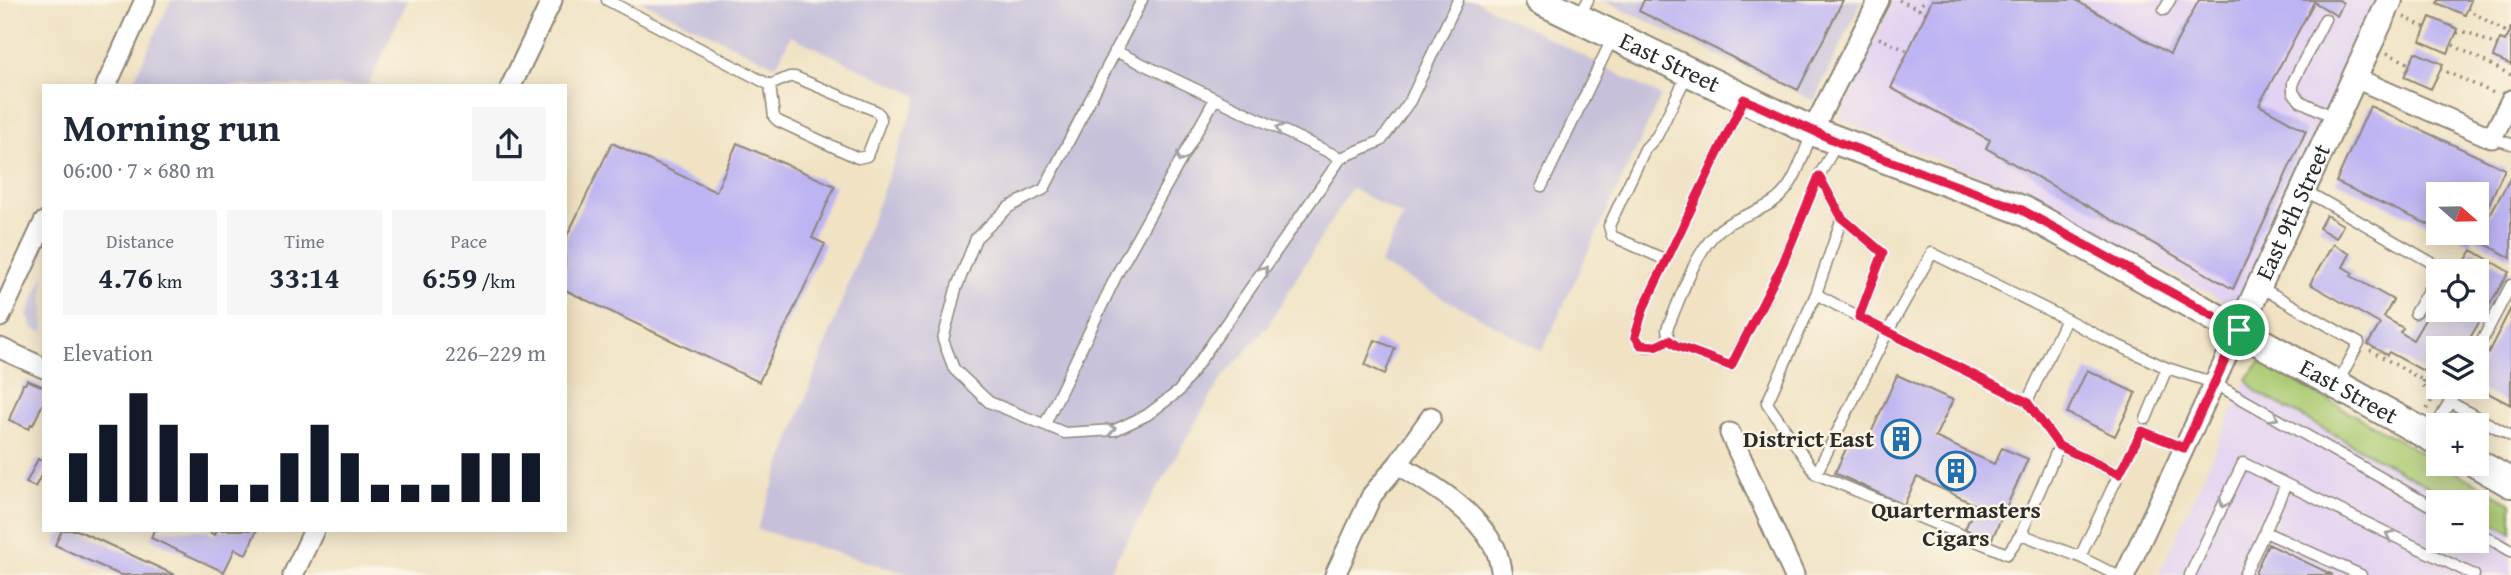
<!DOCTYPE html>
<meta charset="utf-8">
<style>
:root{--surface:#fff;--page:#f6f6f7;--text:#1f2937;--muted:#747a83;--accent:#111827}
body{margin:0;font-family:"Gentium Book Plus",serif;background:var(--page);color:var(--text);height:100vh;display:flex;flex-direction:column;font-size:26px;white-space:nowrap}
*{box-sizing:border-box;margin:0}
p{font-size:23px;color:var(--muted)}
.icon{flex:none;width:38px;height:38px;fill:none;stroke:currentColor;stroke-width:2;stroke-linecap:round;stroke-linejoin:round}
.map{position:relative;flex:1;overflow:hidden}
.drawer{position:absolute;left:42px;top:84px;width:525px;height:448px;display:flex;flex-direction:column;background:var(--surface);border-radius:0px;box-shadow:0 4px 18px #0003}
.drawer>*{flex:none}
.needle{width:46px;rotate:110deg}
.tools{position:absolute;left:2426px;top:182px;display:grid;gap:14px}
.tools a{display:grid;place-items:center;width:63px;height:63px;border-radius:0px;background:var(--surface);box-shadow:0 4px 18px #0003;font-size:35px}
.pin{position:absolute;display:grid;place-items:center;width:60px;height:60px;color:#fff;margin:-30px;border:4px solid #fff;border-radius:50%;box-shadow:0 2px 7px #0007}
.round{display:grid;place-items:center;flex:none;width:74px;height:74px;border-radius:0px;background:var(--page)}
.summary{display:flex;align-items:center;justify-content:space-between;height:119px;padding:0 21px}
h1{font-size:38px;font-weight:800;line-height:52px}
.metrics{display:grid;grid-template-columns:repeat(3,1fr);gap:10px;height:119px;padding:7px 21px}
.metrics div{display:grid;align-content:center;border-radius:0px;background:var(--page);text-align:center}
.metrics b{font-size:30px;font-weight:800}
.metrics small{font-size:19px;font-weight:400}
.metrics p{font-size:19px}
.chart{height:196px;padding:14px 21px}
.chart p{display:flex;justify-content:space-between}
.chart svg{width:100%;height:126px;margin-top:7px;stroke:var(--accent);stroke-width:6}
.map>svg:first-child{display:block}
.built{fill:#e3d3f2}
.industrial{fill:#c6c0da}
.green{fill:#abcb73;stroke:#6b7b4f;stroke-width:2}
.building{fill:#bdb4f3}
.lines{fill:none;stroke-linecap:round;stroke-linejoin:round}
.service-casing{stroke:#8e8677;stroke-width:13}
.minor-casing{stroke:#8e8677;stroke-width:23}
.tertiary-casing{stroke:#8e8677;stroke-width:28}
.secondary-casing{stroke:#8e8677;stroke-width:32}
.path{stroke:#8e8677;stroke-width:3.5;stroke-dasharray:2 5;stroke-linecap:butt}
.service{stroke:#fff;stroke-width:10}
.minor{stroke:#fff;stroke-width:19}
.tertiary{stroke:#fff;stroke-width:24}
.secondary{stroke:#fff;stroke-width:28}
.oneway{stroke:#a0a0a0}
.route-casing{stroke:#fff;stroke-width:14}
.route{stroke:#e11d48;stroke-width:9}
.labels{text-anchor:middle;stroke-width:5;stroke-linejoin:round;paint-order:stroke}
.street-label{font-size:24px;fill:#2b2b2b;stroke:#fcf5e5}
.poi-label{font-size:24px;font-weight:bold;fill:#2b2b2b;stroke:#fcf5e5;text-anchor:end}
</style>
<div class="map">
<svg width="2511" height="575" viewBox="0 0 2511 575">
<rect width="100%" height="100%" fill="#fcf5e5"/>
<filter id="ink" filterUnits="userSpaceOnUse"><feTurbulence type="fractalNoise" baseFrequency=".0143" numOctaves="2"/><feDisplacementMap in="SourceGraphic" scale="14" xChannelSelector="R" yChannelSelector="G"/><feConvolveMatrix kernelMatrix="1 2 1 2 8 2 1 2 1" color-interpolation-filters="sRGB"/></filter>
<filter id="wash" filterUnits="userSpaceOnUse"><feTurbulence type="fractalNoise" baseFrequency=".00686" numOctaves="4" result="noise"/><feDisplacementMap in="SourceGraphic" scale="28" xChannelSelector="R" yChannelSelector="G"/><feGaussianBlur stdDeviation="1.57" result="paint"/><feColorMatrix in="noise" values="0 0 0 0 0 0 0 0 0 0 0 0 0 0 0 0 0 1.4 0 .05"/><feComposite in="paint" operator="in"/></filter>
<g filter="url(#wash)">
<rect width="100%" height="100%" fill="#f0e2c3"/>
<!-- built -->
<path class="built" d="M1893,0H2381L2236,308L2012,186L1909,149L1840,118Z
M2247,379L2258,392L2457,502H2438V541H2476V513L2511,532V575H2159Z"/>
<!-- industrial -->
<path class="industrial" d="M171,0H408L368,86H131Z
M639,0H1475L1661,96L1542,351L1380,264L1403,216L1351,188L1267,327L1220,381L1107,575H911L757,529L918,96L791,36L776,66Z
M1603,0H1862L1814,101Z
M44,274V333L34,329L27,315Z"/>
<!-- green -->
<path class="green" d="M2260,362L2511,503V532L2476,513V502H2457L2257,392L2247,379Z"/>
<g id="blocks">
<!-- building -->
<path class="building" d="M1644,0H1843L1798,90L1639,11Z
M1932,0H2075L2170,54L2199,0H2339L2343,3L2337,16L2314,2L2259,105L2306,131L2233,289L1986,148L1990,140L1891,88Z
M2439,0H2471L2465,15L2437,3Z
M2430,17L2458,29L2448,53L2420,41Z
M2511,27V65L2493,57L2500,39L2505,41Z
M2415,52L2443,64L2431,89L2404,77Z
M2370,106L2505,169L2476,232V194H2438V229L2336,182Z
M612,143L716,192L737,143L835,186L812,238L825,244L759,382L565,290V240Z
M2511,177V258L2476,239Z
M2326,215L2343,225L2336,238L2319,228Z
M2446,233H2476L2471,244Z
M2333,244L2350,254L2343,267L2353,273L2351,276L2393,300L2384,317L2403,328L2400,332L2413,340L2434,304L2438,306V310H2476V271H2459L2472,250L2509,272L2464,348H2438V379L2389,352L2387,355L2368,344L2380,324L2310,284Z
M2511,308V405L2476,387V376Z
M1375,340L1395,348L1385,374L1365,365Z
M2087,370L2136,393L2115,436L2067,413Z
M1897,375L1953,400L1935,437L1994,464L2002,448L2028,459L1991,541L1965,529L1976,505L1917,477L1904,505L1835,473L1852,435L1867,442Z
M27,380L44,387V401L33,425L31,424L29,429L9,420L23,384H25Z
M38,459L44,462V470L35,487L26,483Z
M62,530H77L175,575H120L55,545Z
M154,530H210L209,532L215,535L217,530H257L246,554L235,549L224,572L151,538Z
M2268,544L2333,575H2254Z"/>
</g>
</g>
<g filter="url(#ink)">
<use href="#blocks" fill-opacity="0" stroke="#8e8677" stroke-width="2"/>
<g class="lines">
<defs>
<path id="service" d="M607,0L770,85
M1142,0L1044,189L1009,207L976,238L956,289L943,340L954,369L989,402L1065,433L1115,430L1147,415L1179,391L1341,158L1381,141L1410,101L1458,0
M2164,10L2170,0
M1580,15L1588,0
M2325,19L2293,82V92L2300,101L2336,118
M1115,51L1341,158
M789,77H795L876,111L880,115L881,120L867,156L858,158L778,121L774,117L770,85Z
M1812,133C1803,154 1796,184 1777,199C1759,214 1733,216 1716,233C1692,258 1681,298 1667,329L1669,340L1677,346L1731,366L1783,263L1819,176
M2492,138L2511,144
M1837,143L1819,176L1842,218L1883,253L1859,317L2027,402L2059,446
M1542,186L1613,37
M2304,190L2441,268L2439,271
M1666,260L1612,236L1609,226L1645,149L1657,136L1688,73
M2260,287L2359,343L2337,384
M1816,294L1842,218
M2415,313L2438,273
M1859,317L1816,294L1767,403L1816,474L1888,331L1932,253L2066,319
M1669,340C1659,345 1652,349 1641,345L1635,336L1644,307L1744,99
M2476,352L2511,285
M2027,402L2066,319L2104,339L2167,368
M2450,402L2511,436
M2146,419L2167,368L2214,383L2438,510
M1045,424L1118,272L1215,99
M2431,435L2458,387
M1816,474L2007,554L2021,534
M2119,474L2142,431L2184,448
M2476,531L2511,551
M2080,557L2119,474L2059,446L2021,534L2080,557L2116,575
M2190,575L2243,463L2286,484
M2244,575L2265,532
M2361,575L2265,532L2286,484L2474,575"/>
<path id="minor" d="M2355,78L2492,138L2511,100
M106,86L145,0
M511,86L552,0
M1812,131L1879,0
M0,317L44,222
M0,348L44,368
M1730,433L1794,575
M1398,464L1431,417
M293,575L314,530
M1335,575L1372,495L1398,464C1434,486 1474,509 1495,548C1499,556 1500,566 1502,575
M2125,575L2239,330"/>
<g id="tertiary">
<path id="s1" d="M2239,330L2390,0"/>
</g>
<g id="secondary">
<path id="s2" d="M1540,0L1812,131L2022,210L2438,441"/>
<path d="M2476,463L2511,483"/>
</g>
</defs>
<!-- service casing -->
<use href="#service" class="service-casing"/>
<!-- minor casing -->
<use href="#minor" class="minor-casing"/>
<!-- tertiary casing -->
<use href="#tertiary" class="tertiary-casing"/>
<!-- secondary casing -->
<use href="#secondary" class="secondary-casing"/>
<!-- path -->
<path class="path" d="M1899,0L1926,13
M2467,9L2508,33
M1919,10L1921,4L1927,0
M2404,17L2426,28
M2457,33L2467,32L2498,46
M1879,38L1908,51
M2453,45L2511,75
M2387,53L2410,64
M2440,69L2496,94
M2370,350L2438,389
M2423,380L2422,385L2433,397
M2427,409L2438,389"/>
<!-- service -->
<use href="#service" class="service"/>
<!-- minor -->
<use href="#minor" class="minor"/>
<!-- tertiary -->
<use href="#tertiary" class="tertiary"/>
<!-- secondary -->
<use href="#secondary" class="secondary"/>
</g>
<!-- one-way arrows -->
<defs><path id="oneway-chevron" d="M-2-3.5L2.5 0L-2 3.5" fill="none" stroke-width="1.6" stroke-linecap="round" stroke-linejoin="round" transform="scale(1.75)"/></defs>
<g class="oneway">
<use href="#oneway-chevron" transform="translate(1280 129) rotate(-155)"/>
<use href="#oneway-chevron" transform="translate(1181 158) rotate(119)"/>
<use href="#oneway-chevron" transform="translate(1264 270) rotate(-55)"/>
<use href="#oneway-chevron" transform="translate(2274 417) rotate(30)"/>
<use href="#oneway-chevron" transform="translate(1111 429) rotate(-11)"/>
<use href="#oneway-chevron" transform="translate(2224 503) rotate(115)"/>
<use href="#oneway-chevron" transform="translate(2390 535) rotate(-153)"/>
</g>
</g>
<g class="lines" filter="url(#ink)">
<defs>
<path id="route" d="M1744,99L1838,142L2022,210L2239,330L2184,448L2142,431L2119,474L2059,446L2027,402L1859,317L1883,253L1842,218L1819,176L1783,263L1731,366L1677,346L1669,340L1656,346L1641,345L1635,336L1644,307Z"/>
</defs>
<!-- route casing -->
<use href="#route" class="route-casing"/>
<!-- route -->
<use href="#route" class="route"/>
</g>
<!-- icons -->
<defs>
<symbol id="building-ring" viewBox="-11 -11 22 22"><circle r="9.5" fill="#fcf5e5" stroke="#1f6fb2" stroke-width="1.5"/><path d="M-4-6H4V6H1V3H-1V6H-4ZM-2.5-4.3h1.7v1.8h-1.7ZM.8-4.3h1.7v1.8H.8ZM-2.5-1h1.7V.8h-1.7ZM.8-1h1.7V.8H.8Z" fill="#1f6fb2"/></symbol>
</defs>
<g fill-rule="evenodd">
<use href="#building-ring" x="1879" y="417" width="44" height="44"/>
<use href="#building-ring" x="1934" y="449" width="44" height="44"/>
</g>
<g class="labels">
<!-- street labels -->
<g class="street-label">
<text dy="8" stroke="none"><textPath href="#s2" startOffset="144">East Street</textPath></text>
<text dy="8" stroke="none"><textPath href="#s1" startOffset="130">East 9th Street</textPath></text>
<text dy="8" stroke="none"><textPath href="#s2" startOffset="900">East Street</textPath></text>
</g>
<!-- poi labels -->
<g class="poi-label">
<text x="1874" y="447">District East</text>
<text x="1956" y="518" text-anchor="middle">Quartermasters<tspan x="1956" dy="28">Cigars</tspan></text>
</g>
</g>
</svg>
<div class="tools">
<a><svg class="needle" viewBox="-14 -14 28 28"><path d="M0-13l5 13h-10z" fill="#e53935"/><path d="M0 13l5-13h-10z" fill="#747a83"/></svg></a>
<a><svg class="icon" aria-label="locate" viewBox="0 0 24 24"><circle cx="12" cy="12" r="6"/><path d="M12 2v4M12 18v4M2 12h4M18 12h4"/></svg></a>
<a><svg class="icon" aria-label="layers" viewBox="0 0 24 24"><path d="M12 4l9 5-9 5-9-5zM3 14l9 5 9-5"/></svg></a>
<a>+</a>
<a>−</a>
</div>
<div class="pin" style="left:2239px;top:330px;background:#1e9e55"><svg class="icon" aria-label="arrive" viewBox="0 0 24 24"><path d="M6 21V4h12l-3 4 3 4H6"/></svg></div>
<section class="drawer">
<div class="summary"><div><h1>Morning run</h1><p>06:00 · 7 × 680 m</p></div><a class="round"><svg class="icon" aria-label="share" viewBox="0 0 24 24"><path d="M12 15V3M7 8l5-5 5 5M5 13v7h14v-7"/></svg></a></div>
<div class="metrics">
<div><p>Distance</p><b>4.76<small> km</small></b></div>
<div><p>Time</p><b>33:14</b></div>
<div><p>Pace</p><b>6:59<small> /km</small></b></div>
</div>
<div class="chart"><p><span>Elevation</span>226–229 m</p>
<svg viewBox="0 0 160 44" preserveAspectRatio="none"><path d="M5 44V27M15 44V17M25 44V6M35 44V17M45 44V27M55 44V38M65 44V38M75 44V27M85 44V17M95 44V27M105 44V38M115 44V38M125 44V38M135 44V27M145 44V27M155 44V27"/></svg>
</div>
</section>
</div>
